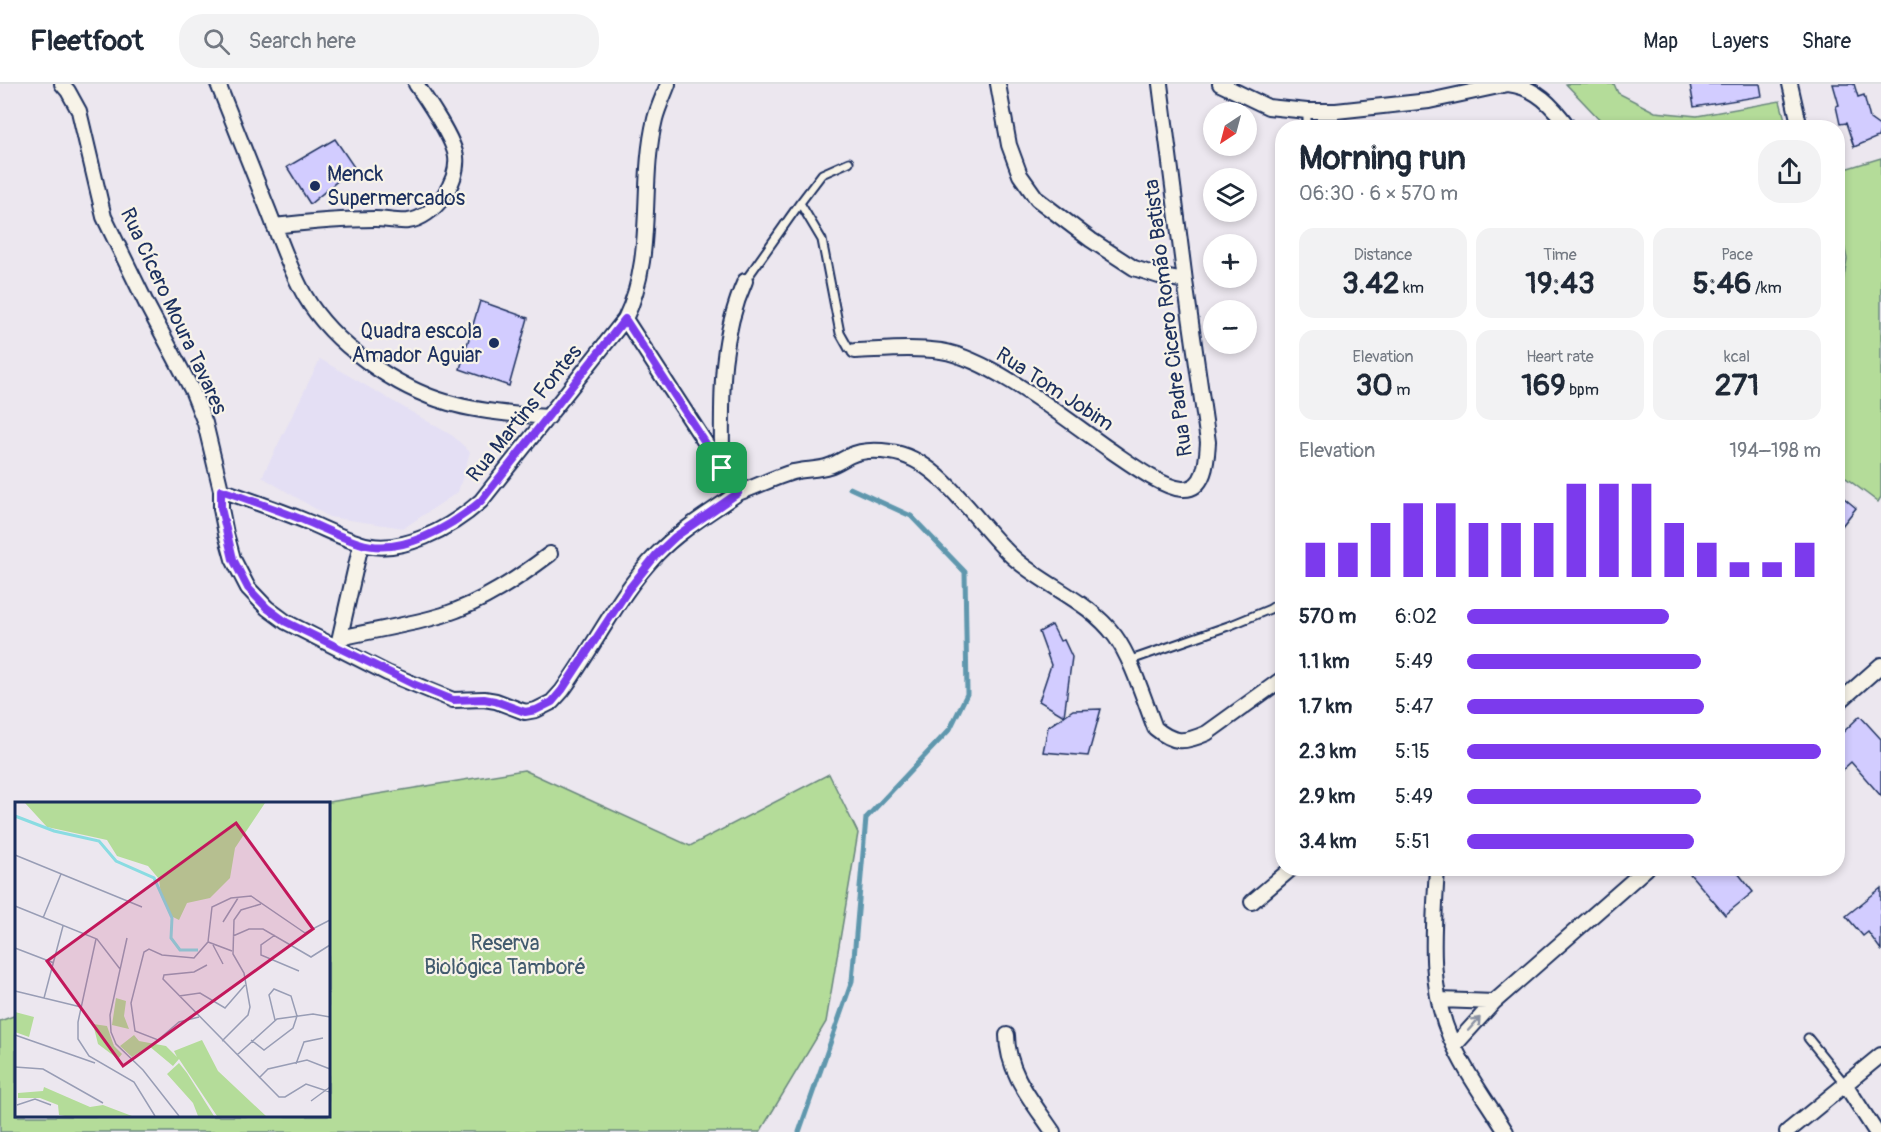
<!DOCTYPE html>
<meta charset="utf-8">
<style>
:root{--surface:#fff;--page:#f2f2f3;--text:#1f2937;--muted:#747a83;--line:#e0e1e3;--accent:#7c3aed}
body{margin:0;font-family:Pangolin,sans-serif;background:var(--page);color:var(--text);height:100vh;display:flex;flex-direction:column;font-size:22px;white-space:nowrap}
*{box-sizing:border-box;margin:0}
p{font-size:20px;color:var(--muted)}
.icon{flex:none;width:33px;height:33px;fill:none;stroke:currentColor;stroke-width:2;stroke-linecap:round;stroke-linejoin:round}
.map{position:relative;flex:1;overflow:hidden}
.sheet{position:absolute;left:1275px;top:36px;width:570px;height:756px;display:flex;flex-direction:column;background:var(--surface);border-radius:24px;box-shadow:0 3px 9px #0003}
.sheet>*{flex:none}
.needle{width:39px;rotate:216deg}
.buttons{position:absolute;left:1203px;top:18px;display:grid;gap:12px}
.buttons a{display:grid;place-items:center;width:54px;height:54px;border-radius:50%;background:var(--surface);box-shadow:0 3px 9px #0003;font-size:30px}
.pin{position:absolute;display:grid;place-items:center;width:51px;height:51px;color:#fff;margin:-26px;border-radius:12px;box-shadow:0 3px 9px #0006}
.round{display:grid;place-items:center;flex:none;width:63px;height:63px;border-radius:24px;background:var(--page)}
.headline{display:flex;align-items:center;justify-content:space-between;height:102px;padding:0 24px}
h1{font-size:33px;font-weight:700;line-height:45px}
.figures{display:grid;grid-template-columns:repeat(3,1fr);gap:9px;height:102px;padding:6px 24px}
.figures div{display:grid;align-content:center;border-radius:15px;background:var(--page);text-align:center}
.figures b{font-size:30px;font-weight:700}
.figures small{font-size:16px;font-weight:400}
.figures p{font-size:16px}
.chart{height:168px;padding:12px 24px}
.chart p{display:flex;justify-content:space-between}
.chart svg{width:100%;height:108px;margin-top:6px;stroke:var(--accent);stroke-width:6}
ul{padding:0 24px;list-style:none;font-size:20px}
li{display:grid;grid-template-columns:96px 72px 1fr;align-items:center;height:45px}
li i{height:15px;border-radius:8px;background:var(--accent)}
header{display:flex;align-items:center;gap:36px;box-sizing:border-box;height:84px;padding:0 30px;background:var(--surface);border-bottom:2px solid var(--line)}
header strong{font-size:28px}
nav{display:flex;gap:33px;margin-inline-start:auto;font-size:21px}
.search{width:420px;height:54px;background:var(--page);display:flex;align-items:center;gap:15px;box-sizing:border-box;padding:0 21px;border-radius:24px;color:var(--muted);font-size:22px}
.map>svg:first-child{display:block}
.built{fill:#e4dff4}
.green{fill:#b4dc99;stroke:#68867c;stroke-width:1.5}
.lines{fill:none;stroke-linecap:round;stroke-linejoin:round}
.stream{stroke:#5e97ad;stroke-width:5}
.building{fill:#d2ccff;stroke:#1b2f5e;stroke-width:1.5}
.service-casing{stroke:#1b2f5e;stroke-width:11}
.minor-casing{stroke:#1b2f5e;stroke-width:18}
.service{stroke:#f7f3e8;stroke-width:7}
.minor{stroke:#f7f3e8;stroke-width:14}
.oneway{stroke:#8991a3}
.route-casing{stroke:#fff;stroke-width:12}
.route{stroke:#7c3aed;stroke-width:8}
.poi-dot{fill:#1b2f5e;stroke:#f7f3e8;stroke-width:2}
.labels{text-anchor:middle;stroke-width:4.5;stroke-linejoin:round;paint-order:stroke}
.poi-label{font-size:21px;fill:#1b2f5e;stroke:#f7f3e8;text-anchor:start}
.street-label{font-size:21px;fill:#1b2f5e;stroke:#f7f3e8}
.park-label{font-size:21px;fill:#415a6d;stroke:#f7f3e8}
.inset-river{fill:none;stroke:#8adce2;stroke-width:3}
.inset-road{fill:none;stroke:#989db5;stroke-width:1.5}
.view{fill:#c2185b;fill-opacity:0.15;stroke:#c2185b;stroke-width:3}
.inset-edge{fill:none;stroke:#1b2f5e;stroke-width:3}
</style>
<header>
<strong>Fleetfoot</strong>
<div class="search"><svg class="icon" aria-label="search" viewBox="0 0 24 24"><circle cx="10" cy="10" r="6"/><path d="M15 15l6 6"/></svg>Search here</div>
<nav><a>Map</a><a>Layers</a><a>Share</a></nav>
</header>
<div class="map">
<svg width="1881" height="1048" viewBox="0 0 1881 1048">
<rect width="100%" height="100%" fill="#ece7ef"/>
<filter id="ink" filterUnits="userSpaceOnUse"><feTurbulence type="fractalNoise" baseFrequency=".0167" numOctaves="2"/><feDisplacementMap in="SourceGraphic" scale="12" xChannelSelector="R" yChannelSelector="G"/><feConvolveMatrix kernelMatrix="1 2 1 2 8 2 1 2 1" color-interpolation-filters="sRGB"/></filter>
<g filter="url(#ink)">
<!-- built -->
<path class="built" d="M320,275L453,352L470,368L458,408L404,444L329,433L262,393Z"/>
<!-- green -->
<path class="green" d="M1566,0H1614L1618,9L1655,28L1697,32L1780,17L1787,43H1607Z
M1881,74V413L1878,418L1838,388V226L1847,175L1838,133V87Z
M524,686L690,762L829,690L858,749L826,938L760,1048H0V937L16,931V1032H328V720L323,719Z"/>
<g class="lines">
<!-- stream -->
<path class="stream" d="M799,1048L852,897L866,734L950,645L967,610L965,488L911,432L850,404"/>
</g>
<!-- building -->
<path class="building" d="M1690,0H1760L1762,12L1694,23Z
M1833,0H1854L1858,13L1864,11L1870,35L1881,43L1878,53L1854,63L1846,39L1840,40L1836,22L1839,21Z
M335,55L354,83L310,120L287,83Z
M480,217L528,234L509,302L460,285Z
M1838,409L1856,424L1838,447Z
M1052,541L1060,557L1064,556L1072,573L1064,632L1039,617L1051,581L1039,548Z
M1101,625L1088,672L1043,668L1048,643L1073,626Z
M1860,632L1881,655V712L1851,678L1838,690V653Z
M1685,784H1734L1753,808L1725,831Z
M1881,804V866L1868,848L1863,852L1846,832Z"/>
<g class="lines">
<defs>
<path id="service" d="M1307,27V44
M800,119L822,156L840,249L849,265L855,267
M745,197L800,119L822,90L849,78
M1128,577L1231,541L1270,525L1282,517
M1808,954L1845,1000"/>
<path id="minor" d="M62,0L68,7L79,27L104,133L147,221L192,306L205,339L221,406V425L226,450L233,475L248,504L267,524L286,538L387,589L453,616L484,615L496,617L525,628L536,626L552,618L562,607C595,562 619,509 657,470C680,446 711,428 738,409
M218,0C235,43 252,85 269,128C280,156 290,186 305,212C333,260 396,304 449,319C480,328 516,331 549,333
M998,0L1009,61L1020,91L1037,115L1091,156L1134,184L1159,192L1185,197
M1220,0L1268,23L1307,27H1336L1429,17L1508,0C1536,3 1553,22 1569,44
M1790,0L1800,44
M274,142C308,138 342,135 375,135C386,135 397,138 408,137C434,134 459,98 456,73C454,55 427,16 416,0
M625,235L738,409C756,403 775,393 793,388C805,385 818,386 829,382C836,380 843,375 849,372C861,366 877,366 890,368C941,374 977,442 1015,475C1047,503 1089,517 1115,552C1132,575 1144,616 1155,644C1174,660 1184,659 1207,649L1282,595
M855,267C884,266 912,263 941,267C992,275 1067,336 1110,366C1128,378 1161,403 1182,405C1206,407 1207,374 1208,358L1185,197L1160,0
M722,383C722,318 718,258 745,197
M221,406C250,416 279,426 308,438C325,445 342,454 359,459C400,473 452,443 481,417L625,235C656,172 639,101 655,35C658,23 664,11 668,0
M340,554C374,546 410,541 443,531C483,518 517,495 550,470
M338,561L361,460
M1838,619L1881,581
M1437,784C1434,841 1427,899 1450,953C1464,987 1487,1017 1506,1048
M1252,818L1292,784
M1440,916L1494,918
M1007,951C1007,989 1033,1018 1053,1048
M1455,961L1494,918L1647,784
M1845,1000L1876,1048
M1787,1048L1881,971"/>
</defs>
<!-- service casing -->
<use href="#service" class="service-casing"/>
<!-- minor casing -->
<use href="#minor" class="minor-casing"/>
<!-- service -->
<use href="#service" class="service"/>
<!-- minor -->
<use href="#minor" class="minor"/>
</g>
<!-- one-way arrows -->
<defs><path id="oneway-shaft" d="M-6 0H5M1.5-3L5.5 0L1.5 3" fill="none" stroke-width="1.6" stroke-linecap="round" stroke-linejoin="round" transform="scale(1.5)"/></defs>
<use class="oneway" href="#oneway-shaft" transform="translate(1474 940) rotate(-48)"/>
</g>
<g class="lines" filter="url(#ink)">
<defs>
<path id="route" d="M625,235L738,409L675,453L656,471L628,506L562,606L552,618L536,626L525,628L495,617L484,615L453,616L413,600L286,538L267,524L248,504L233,475L221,424V406C250,416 279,426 308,438C325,445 342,454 359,459C400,473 451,443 481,417Z"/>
</defs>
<!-- route casing -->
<use href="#route" class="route-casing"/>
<!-- route -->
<use href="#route" class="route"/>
</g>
<!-- markers -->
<g class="poi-dot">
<circle cx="315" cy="102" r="6"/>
<circle cx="494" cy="259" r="6"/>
</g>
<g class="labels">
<!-- poi labels -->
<g class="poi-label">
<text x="327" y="97">Menck<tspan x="327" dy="24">Supermercados</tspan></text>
<text x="482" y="254" text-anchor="end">Quadra escola<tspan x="482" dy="24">Amador Aguiar</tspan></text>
</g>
<!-- street labels -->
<g class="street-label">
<text transform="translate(174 227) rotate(65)" y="7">Rua Cícero Moura Tavares</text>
<text transform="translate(1168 234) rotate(-97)" y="7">Rua Padre Cicero Romão Batista</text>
<text transform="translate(1055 305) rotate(33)" y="7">Rua Tom Jobim</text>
<text transform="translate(524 329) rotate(-51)" y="7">Rua Martins Fontes</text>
</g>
<!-- park labels -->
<g class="park-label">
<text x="505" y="866">Reserva<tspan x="505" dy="24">Biológica Tamboré</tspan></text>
</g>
</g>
<!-- overview -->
<g transform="translate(15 718)">
<rect width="315" height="315" fill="#ece7ef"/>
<path d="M10,1H250L220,46L215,76L195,96L172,101L164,118L156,114L146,93L144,77L133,64L102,54L92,38L32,25ZM101,196L111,199L109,214L114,227L97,223ZM0,210L19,215L14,235L0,230ZM78,222L92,224L99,244L107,252L103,257L83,242ZM119,233L124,239L151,244L162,255L159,249L187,238L203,269L251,314H202L164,257L158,264L134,244L117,255L105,244ZM164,261L172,271L199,314H183L178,301L152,272ZM29,285L75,305L88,303L117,314H50L44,313L43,303L25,296H3V291L28,289Z" fill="#b4dc99"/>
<path class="inset-river" d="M0,14L39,29L84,39L101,59L139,76L157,116L156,136L165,148H183"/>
<path class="inset-road" d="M0,53L127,105M0,104L82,137L105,167M28,116L46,72M208,120L223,96M260,133L246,143V153L284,169M218,134L234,127H248L296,155L315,143M112,136L95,213L96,230L101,242L128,268L164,314M81,137L63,220V237L74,254L119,280L140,314M193,140L197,105L216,96L236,94L290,131L315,118M198,143L208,162M0,146L39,161M192,163L179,170L149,173L148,177L264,295H270L291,282L315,290M0,189L66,205M164,194L185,191L210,206L230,183M29,196L48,124M184,215L164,220L143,238L120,229L116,201L129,150L134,147L147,153L179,156L193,140L217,149M0,233L80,261M236,238L249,248L278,226L282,214L276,194L259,187L254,193L260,218M207,239L233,213L235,205L229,171L218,152L219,118L226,108L246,102M222,253L262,217L298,212L315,215M281,262L289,240L308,236M0,265L28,267L88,301M244,276L253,267L292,258L315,267M296,299L315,285M2,303L20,297L36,303"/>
<path class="view" d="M221,21L298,127L108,264L32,159Z"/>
<rect width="315" height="315" class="inset-edge"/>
</g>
</svg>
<div class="buttons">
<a><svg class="needle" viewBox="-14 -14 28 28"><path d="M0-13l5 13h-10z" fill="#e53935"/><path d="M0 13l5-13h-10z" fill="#747a83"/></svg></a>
<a><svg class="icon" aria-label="layers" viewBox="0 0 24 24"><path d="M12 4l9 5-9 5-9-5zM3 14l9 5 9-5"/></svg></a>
<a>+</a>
<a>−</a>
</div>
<div class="pin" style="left:722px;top:384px;background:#1e9e55"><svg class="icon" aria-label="arrive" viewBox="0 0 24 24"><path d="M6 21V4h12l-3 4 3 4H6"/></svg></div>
<section class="sheet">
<div class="headline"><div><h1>Morning run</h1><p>06:30 · 6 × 570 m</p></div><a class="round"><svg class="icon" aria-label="share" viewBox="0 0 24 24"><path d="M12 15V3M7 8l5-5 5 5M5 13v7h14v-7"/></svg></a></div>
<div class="figures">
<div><p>Distance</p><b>3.42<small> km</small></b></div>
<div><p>Time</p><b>19:43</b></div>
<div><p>Pace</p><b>5:46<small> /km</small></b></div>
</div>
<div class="figures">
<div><p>Elevation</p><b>30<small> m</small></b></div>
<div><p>Heart rate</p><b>169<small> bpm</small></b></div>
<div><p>kcal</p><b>271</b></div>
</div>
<div class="chart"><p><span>Elevation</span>194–198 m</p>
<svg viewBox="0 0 160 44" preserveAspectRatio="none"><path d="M5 44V30M15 44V30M25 44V22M35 44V14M45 44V14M55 44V22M65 44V22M75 44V22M85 44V6M95 44V6M105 44V6M115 44V22M125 44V30M135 44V38M145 44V38M155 44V30"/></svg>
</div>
<ul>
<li><b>570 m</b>6:02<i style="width:57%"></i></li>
<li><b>1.1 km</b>5:49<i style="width:66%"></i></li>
<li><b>1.7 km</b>5:47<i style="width:67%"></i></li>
<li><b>2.3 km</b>5:15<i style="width:100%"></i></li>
<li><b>2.9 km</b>5:49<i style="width:66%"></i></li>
<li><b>3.4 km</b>5:51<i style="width:64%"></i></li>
</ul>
</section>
</div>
